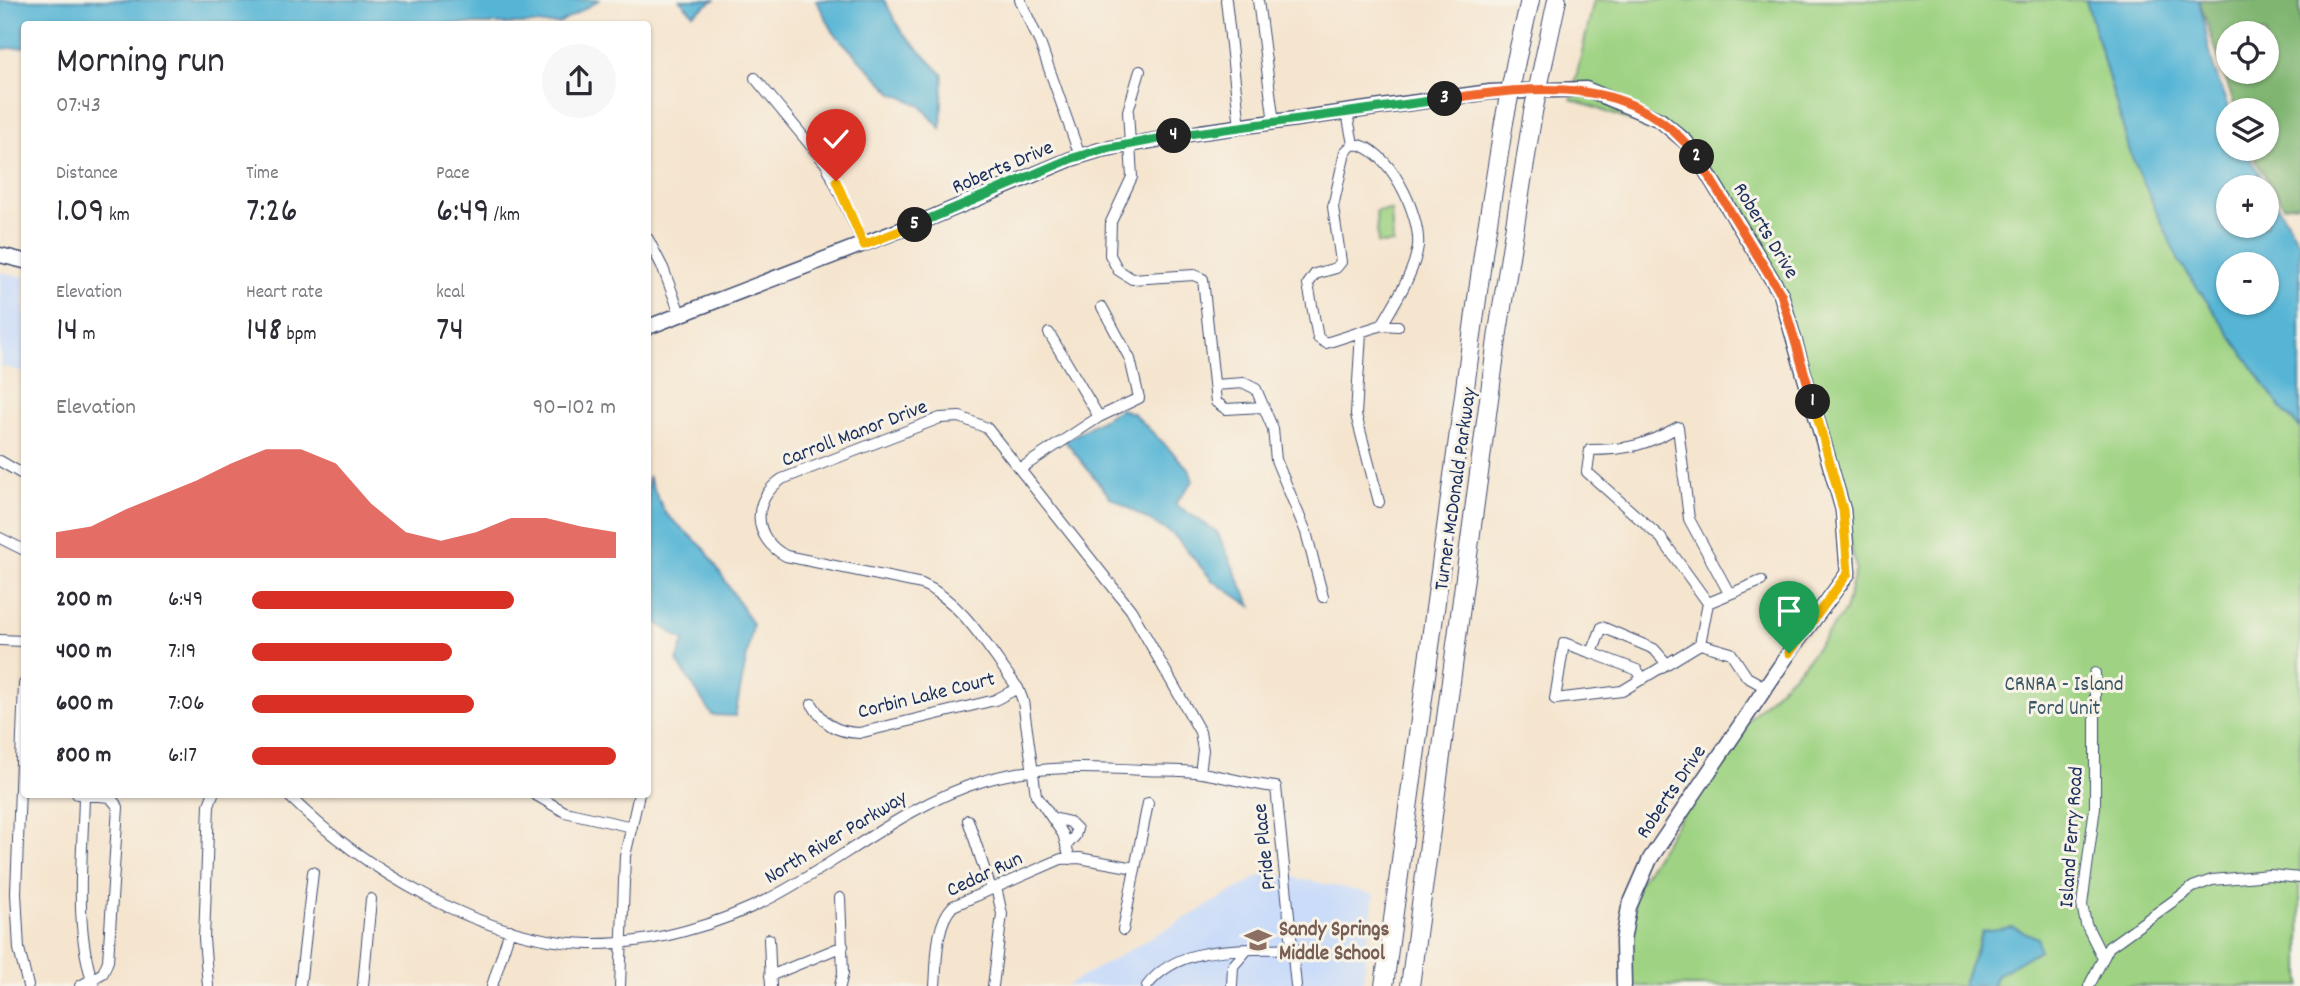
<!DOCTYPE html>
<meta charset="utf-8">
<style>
:root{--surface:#fff;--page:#f7f7f7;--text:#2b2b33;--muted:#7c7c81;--accent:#d93025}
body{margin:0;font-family:Dekko,sans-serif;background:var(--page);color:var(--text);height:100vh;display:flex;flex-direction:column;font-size:26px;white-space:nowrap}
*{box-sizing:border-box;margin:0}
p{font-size:23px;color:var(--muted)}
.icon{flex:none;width:38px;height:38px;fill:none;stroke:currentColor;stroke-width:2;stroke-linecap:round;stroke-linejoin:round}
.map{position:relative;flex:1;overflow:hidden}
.panel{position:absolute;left:21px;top:21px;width:630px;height:777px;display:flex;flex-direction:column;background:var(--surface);border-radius:7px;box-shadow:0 2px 5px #0004}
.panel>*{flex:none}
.tools{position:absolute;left:2216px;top:21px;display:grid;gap:14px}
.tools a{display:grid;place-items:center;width:63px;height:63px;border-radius:50%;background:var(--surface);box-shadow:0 2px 5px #0004;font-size:35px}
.pin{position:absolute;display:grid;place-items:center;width:60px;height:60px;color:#fff;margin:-72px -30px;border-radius:50% 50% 50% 0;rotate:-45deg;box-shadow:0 0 7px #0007}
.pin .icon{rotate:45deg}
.km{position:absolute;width:35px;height:35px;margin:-18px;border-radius:50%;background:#222;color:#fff;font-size:19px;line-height:35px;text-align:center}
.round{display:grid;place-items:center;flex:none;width:74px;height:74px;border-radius:37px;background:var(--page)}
.head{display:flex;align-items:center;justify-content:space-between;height:119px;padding:0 35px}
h1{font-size:38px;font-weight:600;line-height:52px}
.figures{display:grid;grid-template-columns:repeat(3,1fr);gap:10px;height:119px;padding:7px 35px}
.figures div{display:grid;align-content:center}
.figures b{font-size:35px;font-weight:600}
.figures small{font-size:19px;font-weight:400}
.figures p{font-size:19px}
.chart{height:196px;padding:14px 35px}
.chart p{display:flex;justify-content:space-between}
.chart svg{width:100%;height:126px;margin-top:7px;fill:var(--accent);opacity:.7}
ul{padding:0 35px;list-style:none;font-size:23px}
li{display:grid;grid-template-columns:112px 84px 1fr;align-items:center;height:52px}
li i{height:18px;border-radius:9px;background:var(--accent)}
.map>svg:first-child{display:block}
.built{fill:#cadcf9}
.green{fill:#9fd383;stroke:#5d8170;stroke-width:2}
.forest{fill:#7fb571;stroke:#4d7268;stroke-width:2;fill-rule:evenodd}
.water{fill:#56b5d5;stroke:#38729a;stroke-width:2;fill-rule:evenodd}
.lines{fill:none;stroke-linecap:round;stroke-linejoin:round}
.street-casing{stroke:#3c4a6f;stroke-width:12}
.secondary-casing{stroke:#3c4a6f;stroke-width:17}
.highway-casing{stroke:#3c4a6f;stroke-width:20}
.street{stroke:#fff;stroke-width:10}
.secondary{stroke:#fff;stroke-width:14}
.highway{stroke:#fff;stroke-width:18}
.highway-bridge-casing{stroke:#3c4a6f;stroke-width:20;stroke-linecap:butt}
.highway-bridge{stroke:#fff;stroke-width:18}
.split-1-casing{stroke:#fff;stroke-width:14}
.split-2-casing{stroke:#fff;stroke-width:14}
.split-3-casing{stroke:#fff;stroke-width:14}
.split-4-casing{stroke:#fff;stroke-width:14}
.split-5-casing{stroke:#fff;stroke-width:14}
.split-6-casing{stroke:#fff;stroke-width:14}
.split-1{stroke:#f5b400;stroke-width:9}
.split-2{stroke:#f0652b;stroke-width:9}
.split-3{stroke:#f0652b;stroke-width:9}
.split-4{stroke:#22a559;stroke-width:9}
.split-5{stroke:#22a559;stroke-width:9}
.split-6{stroke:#f5b400;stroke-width:9}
.labels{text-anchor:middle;stroke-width:6;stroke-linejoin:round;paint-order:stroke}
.street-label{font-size:21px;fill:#1b2f5e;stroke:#f7f3e8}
.park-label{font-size:21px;fill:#3c5867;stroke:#f7f3e8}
.education-label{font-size:21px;font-weight:bold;fill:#785e54;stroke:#f7f3e8;text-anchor:start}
</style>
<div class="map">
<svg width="2300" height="986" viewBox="0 0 2300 986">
<rect width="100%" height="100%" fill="#f7f3e8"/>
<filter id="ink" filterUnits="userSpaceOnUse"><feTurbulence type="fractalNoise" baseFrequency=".0143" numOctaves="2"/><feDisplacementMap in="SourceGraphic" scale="14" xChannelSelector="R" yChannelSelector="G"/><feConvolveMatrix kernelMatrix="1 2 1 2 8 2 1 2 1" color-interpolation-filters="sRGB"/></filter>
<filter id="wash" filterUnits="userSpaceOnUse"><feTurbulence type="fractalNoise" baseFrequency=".00686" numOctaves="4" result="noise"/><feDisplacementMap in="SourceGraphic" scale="28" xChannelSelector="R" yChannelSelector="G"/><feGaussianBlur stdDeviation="1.57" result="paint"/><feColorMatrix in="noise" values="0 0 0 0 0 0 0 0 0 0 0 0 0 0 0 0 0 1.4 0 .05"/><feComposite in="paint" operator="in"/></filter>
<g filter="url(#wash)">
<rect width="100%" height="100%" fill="#f5e5cf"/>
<!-- built -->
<path class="built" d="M0,272L24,277V372L0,366Z
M1267,872L1374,894L1362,986H1066Z"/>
<!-- green -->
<path class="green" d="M1594,0H2086L2131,155L2280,407L2300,428V986H1992L1997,975L2039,950L1983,931L1962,986H1628L1629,899L1731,737L1803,665L1845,611L1856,569L1845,515L1778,281L1694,144L1571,99Z
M1391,210L1393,243L1378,244L1376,211Z"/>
<!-- forest -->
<path class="forest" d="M2199,0H2300V204L2284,206L2252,155L2250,149H2266V110H2236ZM2228,33H2266V72H2228Z"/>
<!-- water -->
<path class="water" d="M0,0H599L559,24H24V47L0,49Z
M680,0H714L693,14Z
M816,0H884L901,31L943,75L941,129L920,105L893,93L866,66L834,33Z
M2086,0H2199L2213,66L2229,110L2228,149H2245L2300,244V428L2280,407L2179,261L2131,155ZM2228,187H2266V226H2228ZM2266,264V303H2228V264Z
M1120,409L1133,413L1189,469L1193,481L1175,504L1217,532L1251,606L1212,580L1174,535L1110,497L1065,441Z
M648,476L665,513L705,549L753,625L735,716L712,715L677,661L684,641L648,617Z
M2013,927L2038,938L2039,950L1997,975L1992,986H1962L1983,931Z"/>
</g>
<g filter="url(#ink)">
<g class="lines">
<defs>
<path id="street" d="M1020,0L1040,43L1080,156
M1226,0L1240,127
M1258,0L1274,123
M1140,71L1128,111L1132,177L1111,222L1110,255L1118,270L1132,279L1194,275L1203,279L1216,402L1226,409L1262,407
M755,78L826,164L864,245
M1347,113L1353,144
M648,239L663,268L681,316
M1382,325C1396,300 1414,274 1418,246C1421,215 1388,145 1353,144L1345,152L1333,207L1341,262L1336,268L1315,274L1308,284L1318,338L1326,343L1382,325L1398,326
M1361,332L1356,415L1379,502
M1214,385L1244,383L1256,389L1273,429L1276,460L1306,532L1323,597
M1099,417L1139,398L1130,359L1102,307
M0,461L24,475
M1020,469L1099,417L1049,333
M0,538L24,550
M1708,603L1761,581
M0,640L24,641
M1700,644L1708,603L1661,538L1587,472L1590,450C1628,450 1646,445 1678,427L1689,519L1729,593
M1592,653L1564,643L1555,699L1622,691L1700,644L1731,653L1747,677L1765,687
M2095,673V807L2082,905L2086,924L2102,956
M1643,679L1637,670L1592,653L1602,627L1654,649L1667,664
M24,684L16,893L19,949L28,986
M812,704C824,724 835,732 859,733L995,700L1018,688
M77,794L110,797L118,807L108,961L103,973L80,986
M287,794C361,868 483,942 590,944C651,945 722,924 776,895C845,858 907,804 983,781C1036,765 1088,767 1143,770C1162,771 1183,770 1202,773C1227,777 1251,785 1276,787L1296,986
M534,794L565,812L632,827
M84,795C83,856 73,927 94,986
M1053,818L1070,822L1077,829L1075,836L1066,846
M968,820L991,889
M1070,859L1063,834L1036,795L1023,701L1018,688C990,652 964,602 922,584L786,556C752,538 751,500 782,479L940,418L960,417L987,428L1131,610L1200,732L1203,750L1200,773
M1123,930L1148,803
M769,939L771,986
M770,976L843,946
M208,986L204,939L209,805L213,794
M300,986L313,872
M363,986L371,899
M492,986L510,930
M620,986L625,856L639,794
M840,986L843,973L840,898
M935,986C937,962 935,924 953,906L1061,859L1079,858L1135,868
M993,986L1002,914L996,887
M1147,986C1180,942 1245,951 1294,948
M1232,986L1233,966L1246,951
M2089,986L2109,947L2193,887L2212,880L2270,875L2300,878"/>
<path id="secondary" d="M0,255L24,261
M648,327L926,220L1071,159L1100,150L1201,132L1490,92L1586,89L1660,120L1686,142L1698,158L1781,294L1843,510L1848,573L1789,653L1650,859L1629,907L1623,941L1624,986"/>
<path id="highway" d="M1544,60L1557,0
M1516,61L1530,0
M1384,986L1484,247L1504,122
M1410,986L1498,332L1533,112"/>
</defs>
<!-- street casing -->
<use href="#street" class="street-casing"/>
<!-- secondary casing -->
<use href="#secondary" class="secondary-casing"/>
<!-- highway casing -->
<use href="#highway" class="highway-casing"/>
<!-- street -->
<use href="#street" class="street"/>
<!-- secondary -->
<use href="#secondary" class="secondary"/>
<!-- highway -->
<use href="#highway" class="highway"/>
<defs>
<path id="highway-bridge" d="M1533,112L1544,60
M1504,122L1516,61"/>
</defs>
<!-- highway-bridge casing -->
<use href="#highway-bridge" class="highway-bridge-casing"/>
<!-- highway-bridge -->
<use href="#highway-bridge" class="highway-bridge"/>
</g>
</g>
<g class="lines" filter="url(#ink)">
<defs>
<path id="split-1" d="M1789,653L1848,573L1843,510L1813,402"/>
<path id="split-2" d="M1697,157L1781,294L1813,402"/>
<path id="split-3" d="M1445,99C1536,86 1635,73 1697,157"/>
<path id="split-4" d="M1174,136L1445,99"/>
<path id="split-5" d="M915,225L1070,159L1100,150L1174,136"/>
<path id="split-6" d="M836,181L864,245L915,225"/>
</defs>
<!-- split-1 casing -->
<use href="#split-1" class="split-1-casing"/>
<!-- split-2 casing -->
<use href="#split-2" class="split-2-casing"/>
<!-- split-3 casing -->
<use href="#split-3" class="split-3-casing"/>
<!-- split-4 casing -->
<use href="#split-4" class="split-4-casing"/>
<!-- split-5 casing -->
<use href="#split-5" class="split-5-casing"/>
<!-- split-6 casing -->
<use href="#split-6" class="split-6-casing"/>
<!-- split-1 -->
<use href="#split-1" class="split-1"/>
<!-- split-2 -->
<use href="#split-2" class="split-2"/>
<!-- split-3 -->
<use href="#split-3" class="split-3"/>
<!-- split-4 -->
<use href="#split-4" class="split-4"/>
<!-- split-5 -->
<use href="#split-5" class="split-5"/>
<!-- split-6 -->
<use href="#split-6" class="split-6"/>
</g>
<!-- icons -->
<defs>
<symbol id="school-bare" viewBox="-9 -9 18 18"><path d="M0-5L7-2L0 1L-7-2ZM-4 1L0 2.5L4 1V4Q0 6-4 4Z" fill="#8d6e63" stroke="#f7f3e8" stroke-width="2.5" paint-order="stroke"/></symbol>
</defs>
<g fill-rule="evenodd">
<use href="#school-bare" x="1239" y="921" width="38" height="38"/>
</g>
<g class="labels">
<!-- street labels -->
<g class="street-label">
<text transform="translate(1002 166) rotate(-23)" y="7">Roberts Drive</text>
<text transform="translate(1767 230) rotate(59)" y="7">Roberts Drive</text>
<text transform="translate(854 432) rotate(-21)" y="7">Carroll Manor Drive</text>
<text transform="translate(1454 489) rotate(-82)" y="7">Turner McDonald Parkway</text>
<text transform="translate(926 694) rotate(-14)" y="7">Corbin Lake Court</text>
<text transform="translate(1670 791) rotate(-56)" y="7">Roberts Drive</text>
<text transform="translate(835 836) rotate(-31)" y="7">North River Parkway</text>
<text transform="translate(2070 837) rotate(-86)" y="7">Island Ferry Road</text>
<text transform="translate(1263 847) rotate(-96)" y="7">Pride Place</text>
<text transform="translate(984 873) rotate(-25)" y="7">Cedar Run</text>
</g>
<!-- park labels -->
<g class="park-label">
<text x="2064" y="690">CRNRA - Island<tspan x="2064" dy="24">Ford Unit</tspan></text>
</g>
<!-- education labels -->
<g class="education-label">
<text x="1279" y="935">Sandy Springs<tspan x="1279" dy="24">Middle School</tspan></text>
</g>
</g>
</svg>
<div class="tools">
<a><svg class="icon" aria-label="locate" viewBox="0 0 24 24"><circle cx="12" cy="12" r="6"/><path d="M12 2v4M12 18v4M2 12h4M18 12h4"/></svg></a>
<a><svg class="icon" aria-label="layers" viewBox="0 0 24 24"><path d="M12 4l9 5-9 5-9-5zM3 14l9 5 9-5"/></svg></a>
<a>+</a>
<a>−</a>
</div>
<div class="pin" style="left:1789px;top:653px;background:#1e9e55"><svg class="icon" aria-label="arrive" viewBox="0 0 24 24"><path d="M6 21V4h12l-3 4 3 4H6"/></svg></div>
<div class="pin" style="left:836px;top:181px;background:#d93025"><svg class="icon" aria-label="check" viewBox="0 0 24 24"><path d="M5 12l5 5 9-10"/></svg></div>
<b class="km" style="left:1813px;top:402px">1</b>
<b class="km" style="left:1697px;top:157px">2</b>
<b class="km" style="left:1445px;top:99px">3</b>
<b class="km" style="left:1174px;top:136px">4</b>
<b class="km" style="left:915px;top:225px">5</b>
<section class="panel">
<div class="head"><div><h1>Morning run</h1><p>07:43</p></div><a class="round"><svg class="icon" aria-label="share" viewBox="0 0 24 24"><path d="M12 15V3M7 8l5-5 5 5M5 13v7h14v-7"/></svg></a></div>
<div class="figures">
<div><p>Distance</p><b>1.09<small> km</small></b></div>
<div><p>Time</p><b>7:26</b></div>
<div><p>Pace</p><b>6:49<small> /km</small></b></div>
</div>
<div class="figures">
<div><p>Elevation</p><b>14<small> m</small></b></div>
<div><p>Heart rate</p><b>148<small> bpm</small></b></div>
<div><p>kcal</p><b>74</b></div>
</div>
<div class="chart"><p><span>Elevation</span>90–102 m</p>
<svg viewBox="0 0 160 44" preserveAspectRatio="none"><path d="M0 44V35L10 33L20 27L30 22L40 17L50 11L60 6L70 6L80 11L90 25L100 35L110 38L120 35L130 30L140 30L150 33L160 35V44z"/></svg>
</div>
<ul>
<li><b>200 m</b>6:49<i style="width:72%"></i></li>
<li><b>400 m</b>7:19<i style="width:55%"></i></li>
<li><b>600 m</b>7:06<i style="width:61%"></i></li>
<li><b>800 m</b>6:17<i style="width:100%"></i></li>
</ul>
</section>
</div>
